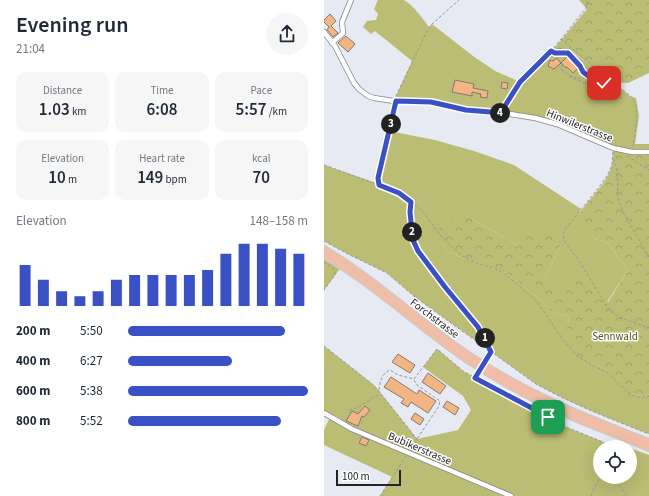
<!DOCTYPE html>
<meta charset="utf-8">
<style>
:root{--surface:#fff;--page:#f6f6f7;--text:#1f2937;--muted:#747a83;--accent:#3951c4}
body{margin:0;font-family:"Source Sans 3",sans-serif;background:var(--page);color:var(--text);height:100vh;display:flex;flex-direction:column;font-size:15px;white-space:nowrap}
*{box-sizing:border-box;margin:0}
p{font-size:13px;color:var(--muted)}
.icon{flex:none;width:22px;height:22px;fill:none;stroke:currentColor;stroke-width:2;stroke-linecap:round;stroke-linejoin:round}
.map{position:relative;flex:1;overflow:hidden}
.side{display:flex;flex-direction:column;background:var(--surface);width:324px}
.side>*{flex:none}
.controls{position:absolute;left:269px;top:440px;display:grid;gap:8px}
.controls a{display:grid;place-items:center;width:44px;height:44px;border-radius:50%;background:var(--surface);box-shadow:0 4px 16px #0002;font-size:20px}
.scale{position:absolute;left:12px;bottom:10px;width:65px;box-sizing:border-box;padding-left:4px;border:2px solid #232327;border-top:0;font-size:11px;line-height:14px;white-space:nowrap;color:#232327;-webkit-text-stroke:3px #fff;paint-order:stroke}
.pin{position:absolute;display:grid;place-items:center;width:34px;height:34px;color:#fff;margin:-17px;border-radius:8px;box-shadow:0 2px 6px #0006}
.km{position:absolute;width:20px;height:20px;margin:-10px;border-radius:50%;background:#222;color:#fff;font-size:11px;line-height:20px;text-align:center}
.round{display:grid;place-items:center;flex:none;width:42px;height:42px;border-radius:21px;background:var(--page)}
.head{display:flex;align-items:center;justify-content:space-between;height:68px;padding:0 16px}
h1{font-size:22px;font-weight:600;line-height:30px}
.stats{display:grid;grid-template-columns:repeat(3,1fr);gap:6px;height:68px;padding:4px 16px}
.stats div{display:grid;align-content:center;border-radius:10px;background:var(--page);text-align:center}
.stats b{font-size:17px;font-weight:600}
.stats small{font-size:11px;font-weight:400}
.stats p{font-size:11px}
.chart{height:112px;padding:8px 16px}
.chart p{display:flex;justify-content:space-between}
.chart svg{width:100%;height:72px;margin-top:4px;stroke:var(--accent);stroke-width:6}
ul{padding:0 16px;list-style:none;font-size:13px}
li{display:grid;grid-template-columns:64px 48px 1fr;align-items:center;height:30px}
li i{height:10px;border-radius:5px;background:var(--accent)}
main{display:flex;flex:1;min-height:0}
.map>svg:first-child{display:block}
.grass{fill:#bbbd74}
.forest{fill:url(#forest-crowns)}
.building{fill:#f3b582;stroke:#817a74}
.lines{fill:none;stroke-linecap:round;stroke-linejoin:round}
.minor-casing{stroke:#84858e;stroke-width:6}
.highway-casing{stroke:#cacacb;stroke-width:8}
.path{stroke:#95979e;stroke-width:1;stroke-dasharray:3 2;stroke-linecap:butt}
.minor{stroke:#fff;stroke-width:4.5}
.highway{stroke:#f0bda6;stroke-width:6}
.path-bridge{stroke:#95979e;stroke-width:1;stroke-dasharray:3 2;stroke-linecap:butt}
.route-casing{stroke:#fff;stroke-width:8}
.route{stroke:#3951c4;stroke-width:5}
.labels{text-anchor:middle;stroke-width:3;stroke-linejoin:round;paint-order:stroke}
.street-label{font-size:11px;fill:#232327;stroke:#fff}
.park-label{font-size:11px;fill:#53541b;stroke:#fff}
</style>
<main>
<section class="side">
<div class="head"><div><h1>Evening run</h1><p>21:04</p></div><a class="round"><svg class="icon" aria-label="share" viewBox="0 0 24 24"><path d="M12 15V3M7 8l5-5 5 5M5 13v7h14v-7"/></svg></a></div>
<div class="stats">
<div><p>Distance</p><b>1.03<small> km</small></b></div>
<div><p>Time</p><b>6:08</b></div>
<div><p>Pace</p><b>5:57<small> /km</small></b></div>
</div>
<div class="stats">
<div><p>Elevation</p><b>10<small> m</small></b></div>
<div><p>Heart rate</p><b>149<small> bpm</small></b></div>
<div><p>kcal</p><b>70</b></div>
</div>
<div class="chart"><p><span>Elevation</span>148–158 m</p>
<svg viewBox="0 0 160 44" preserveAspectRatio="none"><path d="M5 44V19M15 44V28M25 44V35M35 44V38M45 44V35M55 44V28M65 44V25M75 44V25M85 44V25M95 44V25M105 44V22M115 44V12M125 44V6M135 44V6M145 44V9M155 44V12"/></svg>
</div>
<ul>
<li><b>200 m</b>5:50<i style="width:87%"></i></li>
<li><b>400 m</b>6:27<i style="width:58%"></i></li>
<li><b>600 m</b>5:38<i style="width:100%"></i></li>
<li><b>800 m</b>5:52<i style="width:85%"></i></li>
</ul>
</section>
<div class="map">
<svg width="325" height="496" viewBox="0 0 325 496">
<defs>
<pattern id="forest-crowns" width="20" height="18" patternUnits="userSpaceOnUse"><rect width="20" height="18" fill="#bbbd74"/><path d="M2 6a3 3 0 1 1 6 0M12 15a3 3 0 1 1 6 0" fill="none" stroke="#a0a264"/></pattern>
</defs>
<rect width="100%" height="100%" fill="#e7e9f3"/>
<!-- grass -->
<path class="grass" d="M54,0C60,0 73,0 79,0C87,2 100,20 105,27L108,24L149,56L171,71L196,82L228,51L247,52L266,64L307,97L312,98L315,116L311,144H325V152L296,150L219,119L159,112L118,104L70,101L88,61L51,31L47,34L39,27L43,21L52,20L54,14L50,9Z
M65,131L111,140L150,151L190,165L257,209L254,218L271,239L284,243L304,270L283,302L232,287L221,277L237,245L195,246L139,214L117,242L123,252L184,274L217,300L229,313L244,316L245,324L266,363L282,370L307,393L320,397L325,394V434C287,419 248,404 212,384L91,297L63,273L24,254L0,241V165L55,184L54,178Z
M0,255L18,266L0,290Z
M0,346L51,386L93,439L134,430L147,410L139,396L99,367L113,349L139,371L146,375L204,406L242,427L279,442L286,446L287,447H276V477H306V448L325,455V496H56L68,477L0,445V430L6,417L0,413Z"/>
<!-- forest -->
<path class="forest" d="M255,0H325V73L304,83L288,82L266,64L248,52L228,51L263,9Z
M289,148L325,152V394L320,397L306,393L282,370L266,363L253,354L239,335L245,324L244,316L229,313L217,300L184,274L123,252L117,242L111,246L107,241L114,229L139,214L195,246L206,230L228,236L237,245L221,277L233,287L258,272L284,302L304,270L284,243L271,239L253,218C262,201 279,188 286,171C289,164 289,156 289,148Z"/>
<!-- building -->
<path class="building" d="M6,14L12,21L7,26L14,33L9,37L3,30L5,27L0,22V20Z
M22,36L31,44L24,52L14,43Z
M243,57L245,58L254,68L249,73L243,67L242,68L237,63Z
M233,58L237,63L230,69L224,66L226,60L229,61Z
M268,70L274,74L271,78L265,74Z
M131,80L150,84L149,88L164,91L163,98L156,97L157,94L148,92V96L128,92Z
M178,82L184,83L183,89L177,88Z
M74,354L91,365L86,373L68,362Z
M104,373L122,386L116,394L98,382Z
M67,377L93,394L95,390L112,401L104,413L87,402L84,407L77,403L80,399L60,387Z
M123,401L135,408L131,415L119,407Z
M41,406L46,410L40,417L38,416L34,426L22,421L28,411L34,414Z
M91,413L100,419L96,425L87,419Z
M38,437L45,440L42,446L35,443Z"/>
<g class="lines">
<defs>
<path id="minor" d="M0,32L11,46L30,83L35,89L44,96L50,98L70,101L107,102L147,111L186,114L211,118L233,124L289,148L308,152H325
M8,43L19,33L18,22L27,0
M179,113V109L196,82L227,51L235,53L243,52L245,54
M0,413L28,429L187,496"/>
<path id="highway" d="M0,249C50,279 92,319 140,352C198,392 260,417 325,442
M0,255C51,285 95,327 145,361C178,383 213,401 249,417C274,428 300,437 325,448"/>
</defs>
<!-- minor casing -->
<use href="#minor" class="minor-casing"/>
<!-- highway casing -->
<use href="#highway" class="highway-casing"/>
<!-- path -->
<path class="path" d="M237,39L259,58L309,98C316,111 311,133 309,147
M230,48L262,8L264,3L262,0
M239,65L237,67L238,70L246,76L255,79L259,72L255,70L254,69
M246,76V77L297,98L298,97L292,90L285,88L280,83L270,80L259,72L256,66L248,57
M271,87L273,85V82
M72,96L103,31L108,24L135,0
M289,152L288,165L283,176L268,196L242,228L239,235L240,240L257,264L285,310L295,317L325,328
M303,156L325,170
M289,159L293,168L294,197L297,206L301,216L325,257
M0,165L69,190L82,197L99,212L117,236L137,255L145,260L158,265L170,268L179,273L191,282L212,301L221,313L237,337L252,355L266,364L283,372L306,394C313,398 318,398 325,396
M55,184L54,178L71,105
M87,202L86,216L88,231L89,240L94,251L121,287L154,327L167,352L162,360
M0,241L24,254L63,273L91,297L212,384C248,404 287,419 325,434
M0,262L9,268L11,273V275L0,290
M0,346L47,383L54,390L93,439L87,448
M154,373L151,378L204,406L242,427L279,442L287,447
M90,380L93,385L116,401L115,406L93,439
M55,390C56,381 58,373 66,370L74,375L90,379L113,349L139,371L150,377
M25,410C37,408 45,399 56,394
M289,477L303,496
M56,496L82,456
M267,496L270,488L277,477"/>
<!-- minor -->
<use href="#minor" class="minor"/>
<!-- highway -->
<use href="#highway" class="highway"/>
<!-- path-bridge -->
<path class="path-bridge" d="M154,372L162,361"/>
</g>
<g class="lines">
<defs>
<path id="route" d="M224,417L204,406L151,378L167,352L154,327L121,287L94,251L89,240L88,231L86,212L87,202L75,193L55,185L54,178L72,101L107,102L142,110L179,113V109L196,82L227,51L231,53H244L256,66L259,72L270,80L280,83"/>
</defs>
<!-- route casing -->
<use href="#route" class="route-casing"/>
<!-- route -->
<use href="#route" class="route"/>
</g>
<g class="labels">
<!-- street labels -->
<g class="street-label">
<text transform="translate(256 125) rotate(22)" y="4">Hinwilerstrasse</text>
<text transform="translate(111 318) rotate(37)" y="4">Forchstrasse</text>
<text transform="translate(96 448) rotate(23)" y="4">Bubikerstrasse</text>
</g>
<!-- park labels -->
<g class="park-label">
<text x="291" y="340">Sennwald</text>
</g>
</g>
</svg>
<div class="controls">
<a><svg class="icon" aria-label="locate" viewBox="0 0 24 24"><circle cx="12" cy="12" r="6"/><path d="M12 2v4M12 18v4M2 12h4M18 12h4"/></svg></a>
</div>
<div class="scale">100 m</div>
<div class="pin" style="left:224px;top:417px;background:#1e9e55"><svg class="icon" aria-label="arrive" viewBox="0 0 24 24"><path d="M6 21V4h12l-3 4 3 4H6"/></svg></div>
<div class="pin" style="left:280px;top:83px;background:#d93025"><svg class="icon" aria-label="check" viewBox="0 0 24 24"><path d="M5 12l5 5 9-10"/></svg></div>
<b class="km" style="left:161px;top:338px">1</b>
<b class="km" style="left:88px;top:232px">2</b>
<b class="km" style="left:67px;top:124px">3</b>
<b class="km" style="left:176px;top:113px">4</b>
</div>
</main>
